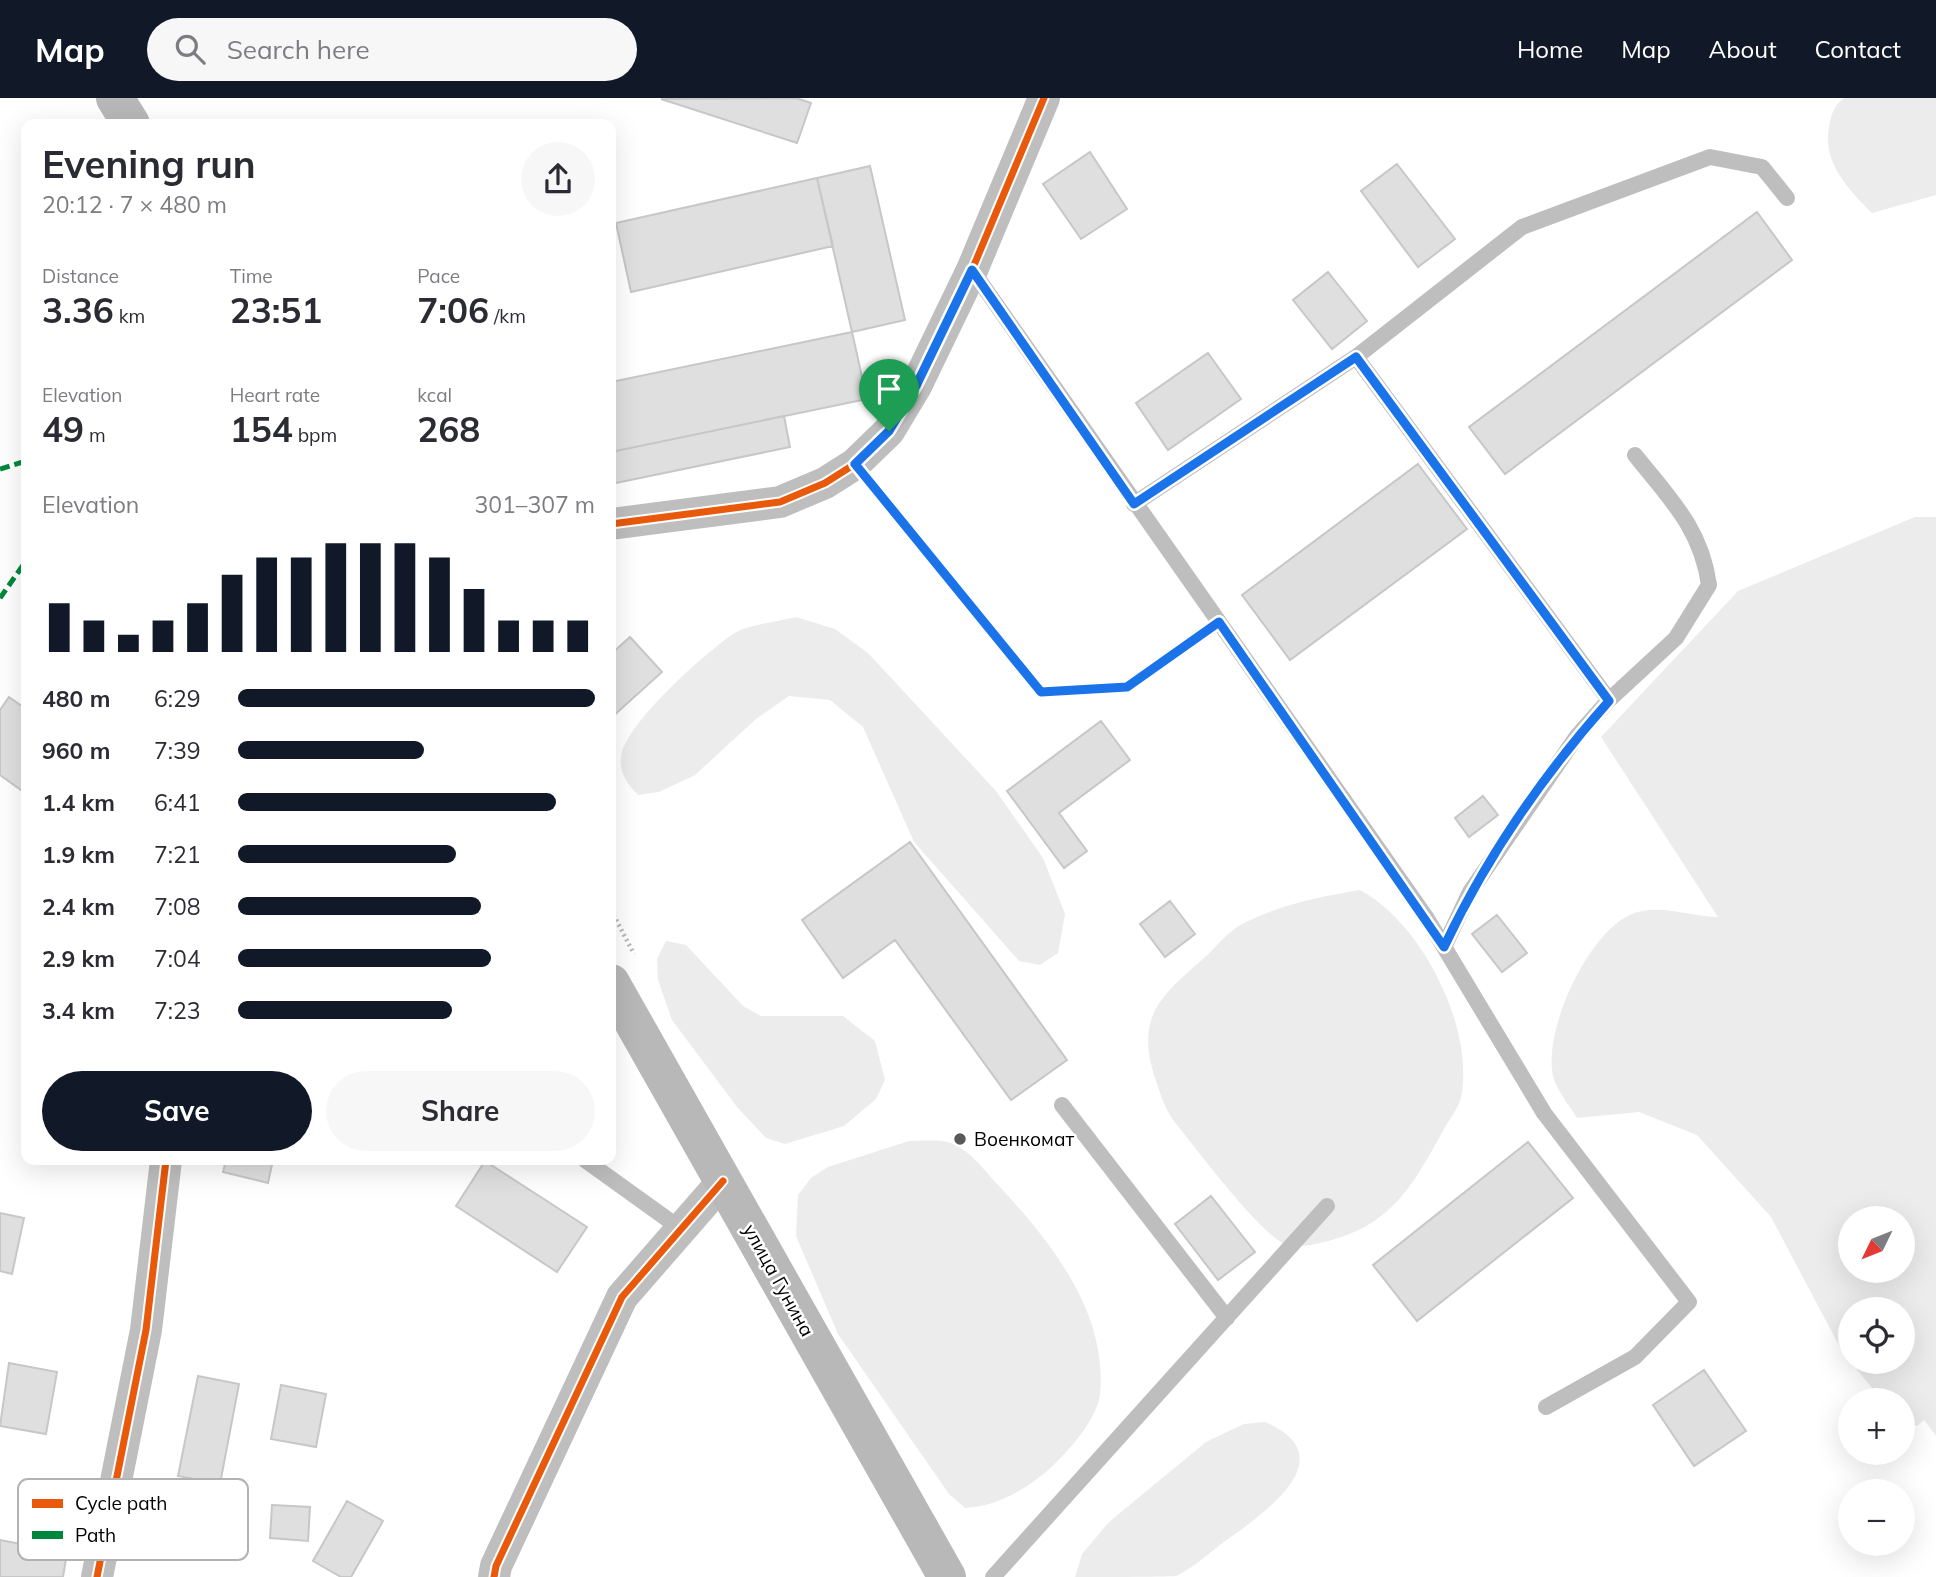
<!DOCTYPE html>
<meta charset="utf-8">
<style>
:root{--surface:#fff;--page:#f7f7f7;--text:#2b2b33;--muted:#7c7c81;--accent:#111827}
body{margin:0;font-family:Mulish,sans-serif;background:var(--page);color:var(--text);height:100vh;display:flex;flex-direction:column;font-size:26px;white-space:nowrap}
*{box-sizing:border-box;margin:0}
p{font-size:23px;color:var(--muted)}
.icon{flex:none;width:38px;height:38px;fill:none;stroke:currentColor;stroke-width:2;stroke-linecap:round;stroke-linejoin:round}
.map{position:relative;flex:1;overflow:hidden}
.sheet{position:absolute;left:21px;top:21px;width:595px;height:1046px;display:flex;flex-direction:column;background:var(--surface);border-radius:14px;box-shadow:0 7px 28px #0002}
.sheet>*{flex:none}
.needle{width:46px;rotate:227deg}
.tools{position:absolute;left:1838px;top:1108px;display:grid;gap:14px}
.tools a{display:grid;place-items:center;width:77px;height:77px;border-radius:50%;background:var(--surface);box-shadow:0 7px 28px #0002;font-size:35px}
.pin{position:absolute;display:grid;place-items:center;width:60px;height:60px;color:#fff;margin:-72px -30px;border-radius:50% 50% 50% 0;rotate:-45deg;box-shadow:0 0 7px #0007}
.pin .icon{rotate:45deg}
.round{display:grid;place-items:center;flex:none;width:74px;height:74px;border-radius:37px;background:var(--page)}
.headline{display:flex;align-items:center;justify-content:space-between;height:119px;padding:0 21px}
h1{font-size:38px;font-weight:700;line-height:52px}
.metrics{display:grid;grid-template-columns:repeat(3,1fr);gap:10px;height:119px;padding:7px 21px}
.metrics div{display:grid;align-content:center}
.metrics b{font-size:35px;font-weight:700}
.metrics small{font-size:19px;font-weight:400}
.metrics p{font-size:19px}
.chart{height:196px;padding:14px 21px}
.chart p{display:flex;justify-content:space-between}
.chart svg{width:100%;height:126px;margin-top:7px;stroke:var(--accent);stroke-width:6}
.cta{display:flex;gap:14px;margin-top:auto;padding:14px 21px}
.cta a{flex:1;height:80px;border-radius:42px;background:var(--accent);color:#fff;font-size:28px;font-weight:700;line-height:80px;text-align:center}
.cta a+a{background:var(--page);color:var(--text)}
ul{padding:0 21px;list-style:none;font-size:23px}
li{display:grid;grid-template-columns:112px 84px 1fr;align-items:center;height:52px}
li i{height:18px;border-radius:9px;background:var(--accent)}
header{display:flex;align-items:center;gap:42px;box-sizing:border-box;height:98px;padding:0 35px;background:var(--accent);color:#fff}
header strong{font-size:33px}
nav{display:flex;gap:38px;margin-inline-start:auto;font-size:24px}
.search{width:490px;height:63px;background:var(--page);display:flex;align-items:center;gap:18px;box-sizing:border-box;padding:0 24px;border-radius:38px;color:var(--muted);font-size:26px}
.map>svg:first-child{display:block}
.green{fill:#ececec;fill-rule:evenodd}
.building{fill:#dfdfdf;stroke:#c7c7c7;stroke-width:2}
.lines{fill:none;stroke-linecap:round;stroke-linejoin:round}
.path{stroke:#b9b9b9;stroke-width:4.5;stroke-dasharray:2 3.5;stroke-linecap:butt}
.service{stroke:#bebebe;stroke-width:16}
.minor{stroke:#bebebe;stroke-width:32}
.secondary{stroke:#b8b8b8;stroke-width:38}
.quiet{stroke:#00873e;stroke-width:5;stroke-dasharray:10 5;stroke-linecap:butt}
.cycleway-casing{stroke:#fff;stroke-width:11}
.cycleway{stroke:#e8590c;stroke-width:7}
.route-casing{stroke:#fff;stroke-width:14}
.route{stroke:#1a73e8;stroke-width:9}
.poi-dot{fill:#595959;stroke:#fff;stroke-width:2.5}
.labels{text-anchor:middle;stroke-width:5;stroke-linejoin:round;paint-order:stroke}
.poi-label{font-size:19px;fill:#000;stroke:#fff;text-anchor:start}
.street-label{font-size:19px;fill:#000;stroke:#fff}
.key{fill:#fff;stroke:#b2b2b2;stroke-width:2}
.key-label{font-size:19px;fill:#000}
</style>
<header>
<strong>Map</strong>
<div class="search"><svg class="icon" aria-label="search" viewBox="0 0 24 24"><circle cx="10" cy="10" r="6"/><path d="M15 15l6 6"/></svg>Search here</div>
<nav><a>Home</a><a>Map</a><a>About</a><a>Contact</a></nav>
</header>
<div class="map">
<svg width="1936" height="1479" viewBox="0 0 1936 1479">
<rect width="100%" height="100%" fill="#fff"/>
<!-- green -->
<path class="green" d="M1844,0H1936V97L1872,115C1848,91 1822,64 1829,29C1832,15 1833,9 1844,0Z
M1915,419H1936V1338L1924,1322L1917,1328L1902,1322V1302H1882L1843,1255L1771,1119L1697,1037L1639,1014L1577,1020C1570,1008 1556,992 1553,978C1543,932 1588,834 1632,816C1658,805 1691,819 1718,819L1601,639L1738,493ZM1850,1120H1902V1172H1850ZM1902,1211V1264H1850V1211Z
M796,519L835,531L868,555L996,693L1043,760L1065,816L1058,855L1040,867L1019,863L914,744L863,629L830,602L789,598L756,621L695,677L659,694L638,697C628,686 619,676 621,659C624,627 705,555 733,536C749,526 777,524 796,519Z
M1360,792C1422,825 1475,930 1461,1000C1458,1011 1448,1023 1443,1033C1412,1088 1392,1128 1324,1144C1311,1147 1296,1151 1283,1145C1259,1134 1197,1052 1177,1027C1165,1013 1161,997 1155,980C1135,918 1161,898 1204,860C1216,849 1229,832 1244,825C1282,806 1319,799 1360,792Z
M666,843L686,847L743,908L761,918H843L875,943L885,982L876,1001L844,1028L785,1046L766,1040L737,1009L672,922L658,882L657,861Z
M909,1043C921,1043 939,1041 951,1045C971,1053 984,1072 998,1087C1050,1143 1108,1214 1100,1296C1097,1323 1065,1357 1046,1374C1021,1394 997,1408 965,1410L949,1396L838,1236L796,1138L798,1097L811,1080L828,1069Z
M1265,1324C1347,1359 1263,1416 1224,1444C1209,1455 1193,1470 1176,1478C1163,1479 1094,1479 1075,1479L1082,1456L1109,1424L1206,1344L1244,1326Z"/>
<!-- building -->
<path class="building" d="M796,0L811,5L797,45L661,1Z
M1090,54L1127,111L1081,141L1043,86Z
M1397,66L1455,141L1418,169L1361,93Z
M870,68L905,222L852,234L817,80Z
M817,80L833,148L631,194L616,125Z
M1757,114L1792,162L1505,376L1469,329Z
M1328,174L1367,223L1332,251L1293,202Z
M852,234L867,301L611,354V284Z
M1208,255L1241,301L1168,352L1136,305Z
M784,318L790,349L611,386V354Z
M1418,366L1467,431L1290,562L1242,497Z
M630,539L662,574L611,620V556Z
M9,599L26,611V685L21,692L0,677V612Z
M1101,623L1130,662L1059,715L1087,753L1064,770L1007,693Z
M1483,698L1498,717L1469,739L1455,720Z
M910,744L1067,962L1011,1002L895,842L843,880L802,822Z
M1170,803L1195,836L1165,859L1140,826Z
M1497,817L1527,855L1502,874L1472,836Z
M1528,1044L1573,1100L1417,1223L1373,1167Z
M226,1062H273L268,1085L223,1074Z
M485,1063L587,1129L557,1174L456,1108Z
M1211,1098L1255,1154L1218,1182L1175,1126Z
M0,1115L24,1120L12,1176L0,1173Z
M9,1265L57,1274L46,1336L0,1328Z
M1704,1272L1746,1333L1694,1368L1653,1307Z
M198,1278L239,1286L220,1386L178,1378Z
M281,1287L326,1296L316,1349L271,1341Z
M347,1403L383,1423L351,1479H341L313,1463Z
M272,1407L310,1409L308,1443L270,1440Z
M0,1442L67,1455L63,1479H0Z"/>
<g class="lines">
<!-- path -->
<path class="path" d="M875,391L1041,594L1127,589L1201,536
M611,812L634,856"/>
<!-- service -->
<path class="service" d="M972,172L1426,819L1544,1015L1689,1204L1635,1259L1546,1309
M1356,259L1522,129L1710,59L1762,69L1787,100
M1134,406L1356,259L1609,602
M1444,849L1470,794L1577,638L1609,602L1676,540L1709,487C1701,430 1670,401 1635,357
M1062,1007L1227,1220
M585,1062L681,1131
M993,1479L1327,1108"/>
<!-- minor -->
<path class="minor" d="M611,426L780,404L825,385L855,366L889,333L916,288L972,172L1044,0
M97,1479L146,1232L166,1062
M494,1479L496,1468L622,1199L723,1083"/>
<!-- secondary -->
<path class="secondary" d="M115,0L131,26
M611,885L947,1479"/>
<!-- quiet -->
<path class="quiet" d="M0,371L26,363
M0,500L26,463"/>
<defs>
<path id="cycleway" d="M611,426L780,404L825,385L855,366L889,333L916,288L972,172L1044,0
M97,1479L146,1232L166,1062
M494,1479L496,1468L622,1199L723,1083"/>
</defs>
<!-- cycleway casing -->
<use href="#cycleway" class="cycleway-casing"/>
<!-- cycleway -->
<use href="#cycleway" class="cycleway"/>
</g>
<g class="lines">
<defs>
<path id="route" d="M972,172L1134,406L1356,259L1609,603C1544,676 1486,760 1444,849L1219,524L1127,589L1041,594L855,366L889,333L916,288Z"/>
</defs>
<!-- route casing -->
<use href="#route" class="route-casing"/>
<!-- route -->
<use href="#route" class="route"/>
</g>
<!-- markers -->
<circle class="poi-dot" cx="960" cy="1041" r="7"/>
<g class="labels">
<!-- poi labels -->
<g class="poi-label">
<text x="974" y="1048">Военкомат</text>
</g>
<!-- street labels -->
<g class="street-label">
<text transform="translate(779 1182) rotate(61)" y="7">улица Гунина</text>
</g>
</g>
<!-- legend -->
<rect x="18" y="1381" width="230" height="81" rx="10" class="key"/>
<rect x="32" y="1401" width="31" height="9" fill="#e8590c"/>
<rect x="32" y="1433" width="31" height="8" fill="#00873e"/>
<g class="key-label">
<text x="75" y="1412">Cycle path</text>
<text x="75" y="1444">Path</text>
</g>
</svg>
<div class="tools">
<a><svg class="needle" viewBox="-14 -14 28 28"><path d="M0-13l5 13h-10z" fill="#e53935"/><path d="M0 13l5-13h-10z" fill="#7c7c81"/></svg></a>
<a><svg class="icon" aria-label="locate" viewBox="0 0 24 24"><circle cx="12" cy="12" r="6"/><path d="M12 2v4M12 18v4M2 12h4M18 12h4"/></svg></a>
<a>+</a>
<a>−</a>
</div>
<div class="pin" style="left:889px;top:333px;background:#1e9e55"><svg class="icon" aria-label="arrive" viewBox="0 0 24 24"><path d="M6 21V4h12l-3 4 3 4H6"/></svg></div>
<section class="sheet">
<div class="headline"><div><h1>Evening run</h1><p>20:12 · 7 × 480 m</p></div><a class="round"><svg class="icon" aria-label="share" viewBox="0 0 24 24"><path d="M12 15V3M7 8l5-5 5 5M5 13v7h14v-7"/></svg></a></div>
<div class="metrics">
<div><p>Distance</p><b>3.36<small> km</small></b></div>
<div><p>Time</p><b>23:51</b></div>
<div><p>Pace</p><b>7:06<small> /km</small></b></div>
</div>
<div class="metrics">
<div><p>Elevation</p><b>49<small> m</small></b></div>
<div><p>Heart rate</p><b>154<small> bpm</small></b></div>
<div><p>kcal</p><b>268</b></div>
</div>
<div class="chart"><p><span>Elevation</span>301–307 m</p>
<svg viewBox="0 0 160 44" preserveAspectRatio="none"><path d="M5 44V27M15 44V33M25 44V38M35 44V33M45 44V27M55 44V17M65 44V11M75 44V11M85 44V6M95 44V6M105 44V6M115 44V11M125 44V22M135 44V33M145 44V33M155 44V33"/></svg>
</div>
<ul>
<li><b>480 m</b>6:29<i style="width:100%"></i></li>
<li><b>960 m</b>7:39<i style="width:52%"></i></li>
<li><b>1.4 km</b>6:41<i style="width:89%"></i></li>
<li><b>1.9 km</b>7:21<i style="width:61%"></i></li>
<li><b>2.4 km</b>7:08<i style="width:68%"></i></li>
<li><b>2.9 km</b>7:04<i style="width:71%"></i></li>
<li><b>3.4 km</b>7:23<i style="width:60%"></i></li>
</ul>
<div class="cta"><a>Save</a><a>Share</a></div>
</section>
</div>
